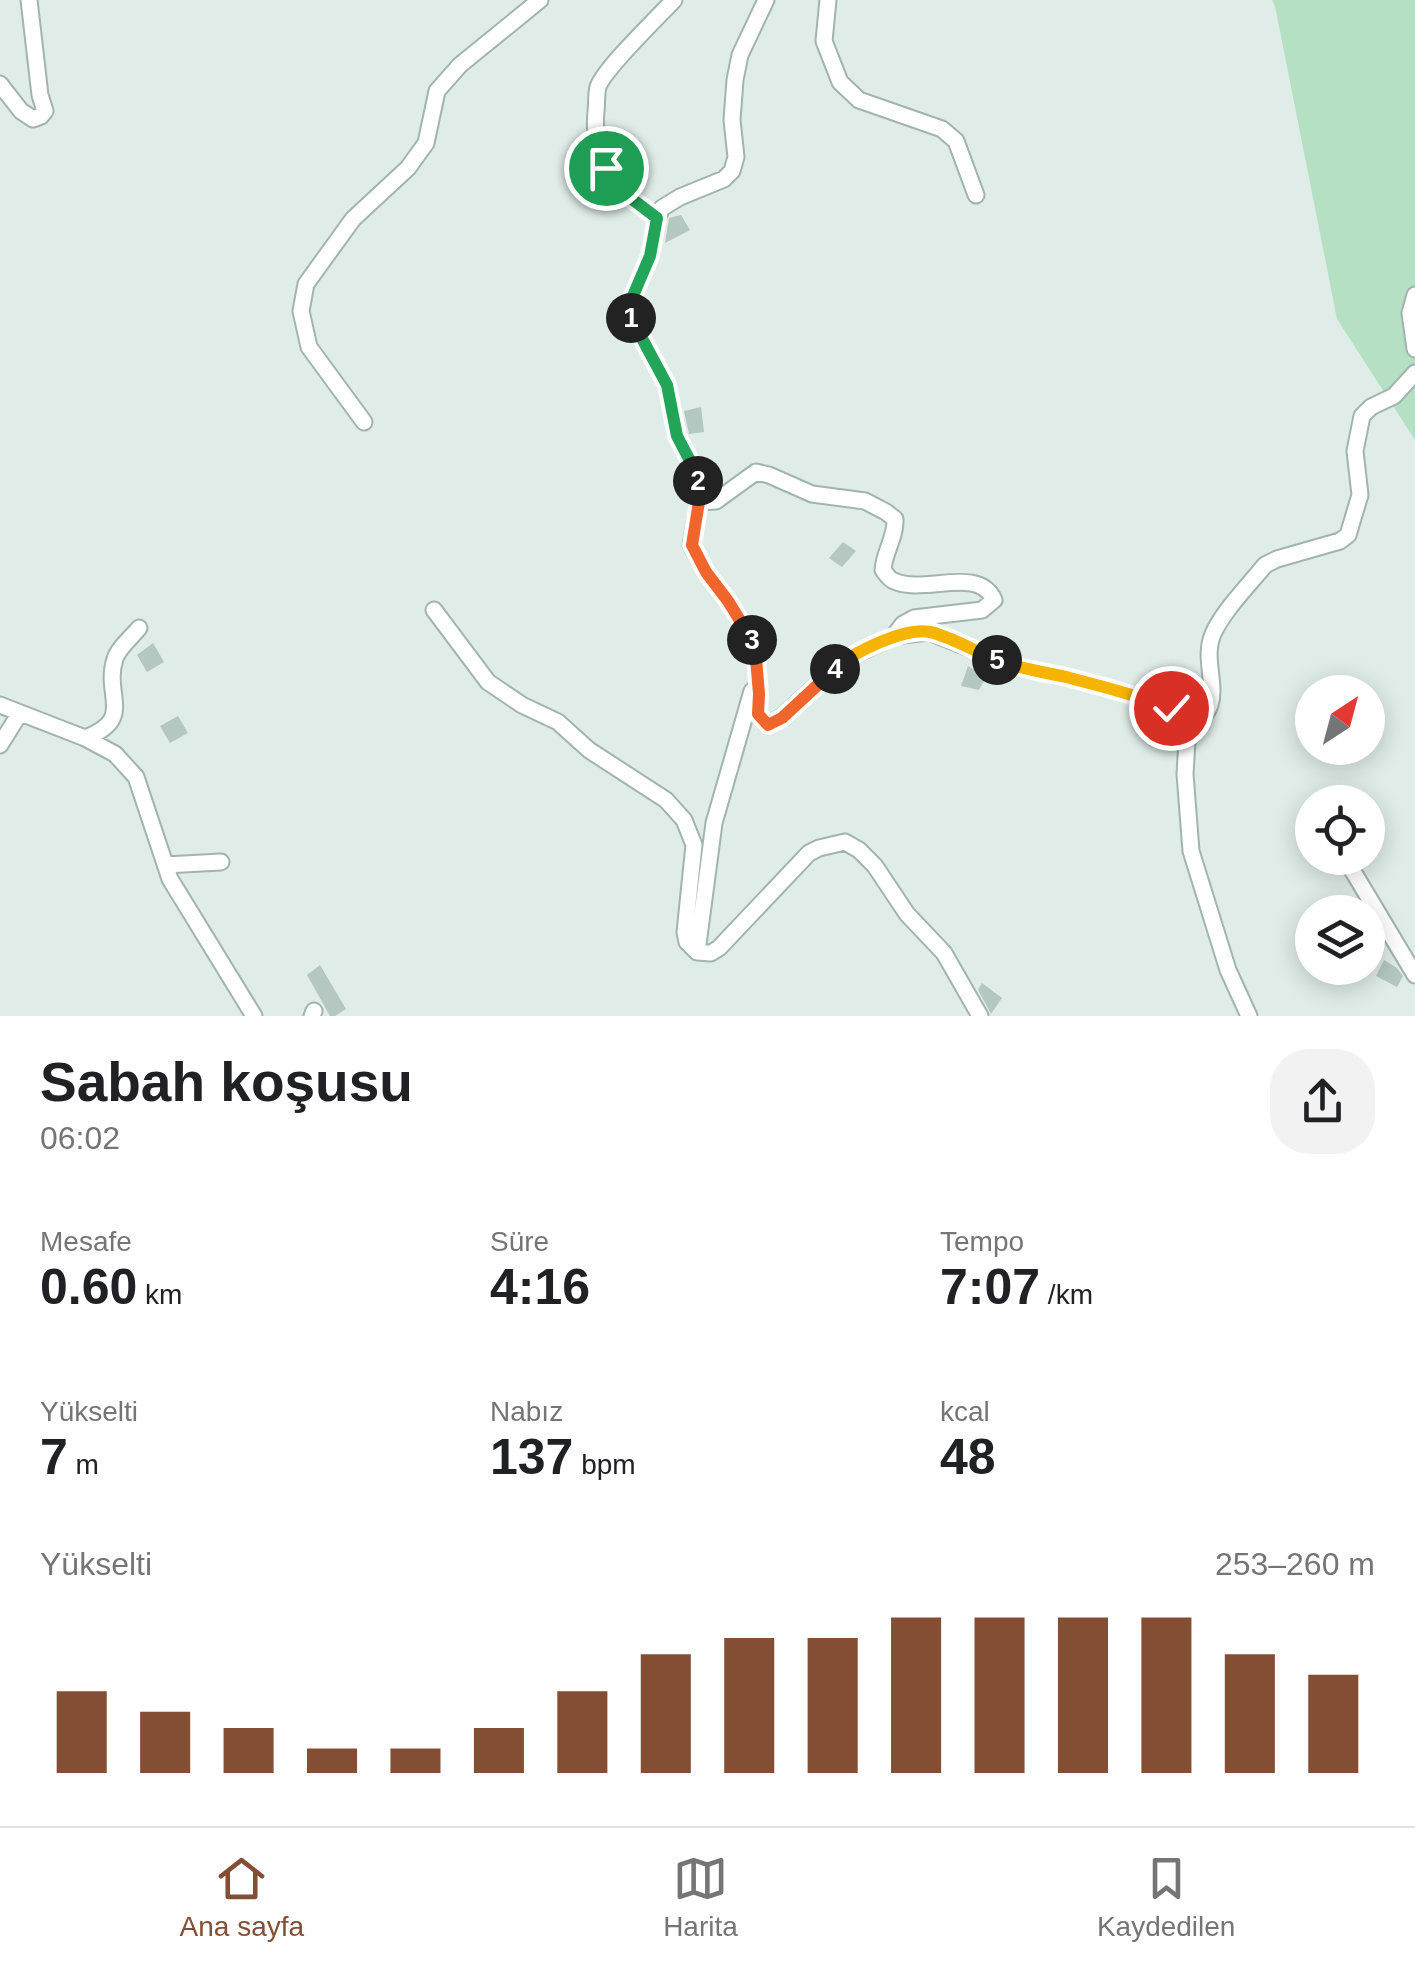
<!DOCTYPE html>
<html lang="tr">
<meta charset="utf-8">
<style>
:root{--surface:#fff;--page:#f2f2f2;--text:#202124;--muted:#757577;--line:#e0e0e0;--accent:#844e35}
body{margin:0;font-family:Arial,sans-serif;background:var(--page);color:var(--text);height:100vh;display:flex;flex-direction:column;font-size:38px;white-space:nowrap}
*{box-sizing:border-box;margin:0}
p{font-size:32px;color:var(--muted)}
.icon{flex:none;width:55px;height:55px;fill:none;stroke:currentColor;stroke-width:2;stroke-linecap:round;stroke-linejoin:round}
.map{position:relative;height:1016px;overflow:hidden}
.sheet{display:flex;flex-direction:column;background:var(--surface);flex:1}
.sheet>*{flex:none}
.needle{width:65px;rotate:36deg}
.controls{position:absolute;left:1295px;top:675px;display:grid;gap:20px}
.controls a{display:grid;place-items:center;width:90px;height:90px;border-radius:50%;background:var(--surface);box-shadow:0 5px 25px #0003;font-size:50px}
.pin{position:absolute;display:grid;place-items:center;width:85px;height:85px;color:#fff;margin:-42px;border:5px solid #fff;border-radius:50%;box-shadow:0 2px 10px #0007}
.km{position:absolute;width:50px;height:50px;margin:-25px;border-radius:50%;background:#222;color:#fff;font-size:28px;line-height:50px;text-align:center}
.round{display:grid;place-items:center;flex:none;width:105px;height:105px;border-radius:40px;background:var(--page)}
.overview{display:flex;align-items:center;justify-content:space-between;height:170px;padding:0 40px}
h1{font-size:55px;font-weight:700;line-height:75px}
.stats{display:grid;grid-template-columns:repeat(3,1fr);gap:15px;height:170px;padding:10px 40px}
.stats div{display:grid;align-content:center}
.stats b{font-size:50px;font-weight:700}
.stats small{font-size:28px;font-weight:400}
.stats p{font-size:28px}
.chart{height:280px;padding:20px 40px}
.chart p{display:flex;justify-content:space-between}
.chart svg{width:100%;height:180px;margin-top:10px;stroke:var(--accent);stroke-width:6}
.dock{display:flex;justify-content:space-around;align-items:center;height:140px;border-top:2px solid var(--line);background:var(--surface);font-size:28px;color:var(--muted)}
.dock a{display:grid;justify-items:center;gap:5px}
.dock .active{color:var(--accent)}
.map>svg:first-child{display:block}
.green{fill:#b5e0c4}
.building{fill:#b4c7c1}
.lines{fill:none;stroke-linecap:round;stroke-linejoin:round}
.minor-casing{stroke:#a1b4af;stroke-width:19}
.minor{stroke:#fff;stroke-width:15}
.split-1-casing{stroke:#fff;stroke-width:20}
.split-2-casing{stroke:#fff;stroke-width:20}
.split-3-casing{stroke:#fff;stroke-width:20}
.split-4-casing{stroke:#fff;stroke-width:20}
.split-5-casing{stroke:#fff;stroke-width:20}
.split-6-casing{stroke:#fff;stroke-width:20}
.split-1{stroke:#22a559;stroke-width:12}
.split-2{stroke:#22a559;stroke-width:12}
.split-3{stroke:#f0652b;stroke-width:12}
.split-4{stroke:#f0652b;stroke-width:12}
.split-5{stroke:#f5b400;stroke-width:12}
.split-6{stroke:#f5b400;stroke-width:12}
</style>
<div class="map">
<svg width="1415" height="1016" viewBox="0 0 1415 1016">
<rect width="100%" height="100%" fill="#dfece7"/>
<!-- green -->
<path class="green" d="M1272,0H1415V440L1337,319L1275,6Z"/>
<!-- building -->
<path class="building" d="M681,215L690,230L665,243L669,218Z
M701,407L704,432L689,434L684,411Z
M843,542L856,551L842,567L829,558Z
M153,643L164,662L147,672L137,655Z
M968,666L986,677L979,690L961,686Z
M178,716L188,733L170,743L160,726Z
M1384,960L1397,968L1403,976L1397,987L1376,976Z
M320,965L346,1009L335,1016H330L307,975Z
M982,983L1002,998L991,1014L978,990Z"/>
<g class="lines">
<defs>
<path id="minor" d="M766,0L740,55L735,80L732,120L736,157L732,171L724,179L680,197L662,208L657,218L650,256L630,303L631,319L667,385L677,436L698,475L699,502L691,545L706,572L728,601L755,646L759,694L758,714L767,725L782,717L843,661L894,636L929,632L1016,667L1065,677L1148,699L1171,708L1179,719L1187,740L1185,774L1191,851L1228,970L1249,1016
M828,0L824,41L840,82L859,100L942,129L956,141L976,195
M0,84L21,111L33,119L41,116L45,111L40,95L29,0
M657,218C617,188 591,164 596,111C597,104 596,94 598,87C604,69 658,17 674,0
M1415,295L1410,313L1415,349
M364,422L309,347L301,311L306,284L353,219L408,168L426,143L437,91L460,65L540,0
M699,502L716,501L756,472L769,475L812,494L865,501L886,512L895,519C896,537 884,552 883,570C886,574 890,580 894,581C924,595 979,565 994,600L982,610L914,618L903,624L894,636
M434,610L488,682L522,705L558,722L589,750L666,800L684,820L694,845L685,932L687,942L697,952L711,953L719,948L809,853L819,848L845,842L859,850L875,866L907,914L944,953L980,1016
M0,705L85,738L115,754L136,777L170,879L254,1016
M1183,729C1235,709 1198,668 1213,634C1223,611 1249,585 1265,565L1277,559L1340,541L1348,535L1360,495L1355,451L1362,416L1371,407L1394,396L1415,373
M85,738C136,719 103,695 115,659C118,648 132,637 139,628
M0,745L20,713
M1345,858L1415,975
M165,865L221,862
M697,952L714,823L752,691
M312,1016L314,1011"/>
</defs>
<!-- minor casing -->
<use href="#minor" class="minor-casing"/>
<!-- minor -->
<use href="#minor" class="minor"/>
</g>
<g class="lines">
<defs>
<path id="split-1" d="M606,168L624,193L657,218L650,256L630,303L631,318"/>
<path id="split-2" d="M631,318L667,385L677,436L698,476V481"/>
<path id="split-3" d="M698,481L699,502L692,545L706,572L728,601L752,640"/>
<path id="split-4" d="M752,640L755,646L759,694L758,714L768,725L782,718L835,669"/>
<path id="split-5" d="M835,669C853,652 905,627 930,632C950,636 978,653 997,660"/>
<path id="split-6" d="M997,660C1020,669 1043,672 1066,677C1101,686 1137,695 1171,708"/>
</defs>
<!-- split-1 casing -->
<use href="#split-1" class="split-1-casing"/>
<!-- split-2 casing -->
<use href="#split-2" class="split-2-casing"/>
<!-- split-3 casing -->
<use href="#split-3" class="split-3-casing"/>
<!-- split-4 casing -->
<use href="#split-4" class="split-4-casing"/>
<!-- split-5 casing -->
<use href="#split-5" class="split-5-casing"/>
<!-- split-6 casing -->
<use href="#split-6" class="split-6-casing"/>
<!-- split-1 -->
<use href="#split-1" class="split-1"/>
<!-- split-2 -->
<use href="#split-2" class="split-2"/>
<!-- split-3 -->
<use href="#split-3" class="split-3"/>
<!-- split-4 -->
<use href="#split-4" class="split-4"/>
<!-- split-5 -->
<use href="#split-5" class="split-5"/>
<!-- split-6 -->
<use href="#split-6" class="split-6"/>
</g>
</svg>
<div class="controls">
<a><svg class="needle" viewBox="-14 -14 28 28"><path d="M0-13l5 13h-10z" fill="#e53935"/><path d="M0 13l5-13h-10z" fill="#757577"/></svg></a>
<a><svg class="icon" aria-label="locate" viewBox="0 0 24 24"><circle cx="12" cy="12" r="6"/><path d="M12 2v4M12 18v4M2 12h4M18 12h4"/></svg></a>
<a><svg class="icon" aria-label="layers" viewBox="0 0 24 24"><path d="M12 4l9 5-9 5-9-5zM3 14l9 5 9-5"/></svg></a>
</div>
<div class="pin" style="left:606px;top:168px;background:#1e9e55"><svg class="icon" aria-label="arrive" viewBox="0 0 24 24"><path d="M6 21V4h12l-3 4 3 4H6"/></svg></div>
<div class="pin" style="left:1171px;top:708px;background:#d93025"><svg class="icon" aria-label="check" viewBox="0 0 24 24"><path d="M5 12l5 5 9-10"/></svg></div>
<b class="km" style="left:631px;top:318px">1</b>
<b class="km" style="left:698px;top:481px">2</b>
<b class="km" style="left:752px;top:640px">3</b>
<b class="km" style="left:835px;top:669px">4</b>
<b class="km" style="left:997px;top:660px">5</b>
</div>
<section class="sheet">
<div class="overview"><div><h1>Sabah koşusu</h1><p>06:02</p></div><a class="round"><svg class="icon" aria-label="share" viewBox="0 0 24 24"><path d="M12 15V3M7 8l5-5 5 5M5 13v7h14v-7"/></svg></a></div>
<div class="stats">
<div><p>Mesafe</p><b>0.60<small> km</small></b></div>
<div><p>Süre</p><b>4:16</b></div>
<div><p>Tempo</p><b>7:07<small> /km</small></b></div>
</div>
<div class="stats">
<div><p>Yükselti</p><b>7<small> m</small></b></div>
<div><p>Nabız</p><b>137<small> bpm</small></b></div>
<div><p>kcal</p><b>48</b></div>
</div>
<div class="chart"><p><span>Yükselti</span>253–260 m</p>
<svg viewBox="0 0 160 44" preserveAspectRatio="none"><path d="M5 44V24M15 44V29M25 44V33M35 44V38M45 44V38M55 44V33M65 44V24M75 44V15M85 44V11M95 44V11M105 44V6M115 44V6M125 44V6M135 44V6M145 44V15M155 44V20"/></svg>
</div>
</section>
<nav class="dock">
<a class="active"><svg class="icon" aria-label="home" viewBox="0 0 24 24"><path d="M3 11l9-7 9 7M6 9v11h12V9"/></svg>Ana sayfa</a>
<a><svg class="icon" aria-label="map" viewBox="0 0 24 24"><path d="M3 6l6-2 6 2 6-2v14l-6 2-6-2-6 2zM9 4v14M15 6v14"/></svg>Harita</a>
<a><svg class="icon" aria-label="saved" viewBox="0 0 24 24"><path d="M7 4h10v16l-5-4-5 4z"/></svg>Kaydedilen</a>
</nav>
